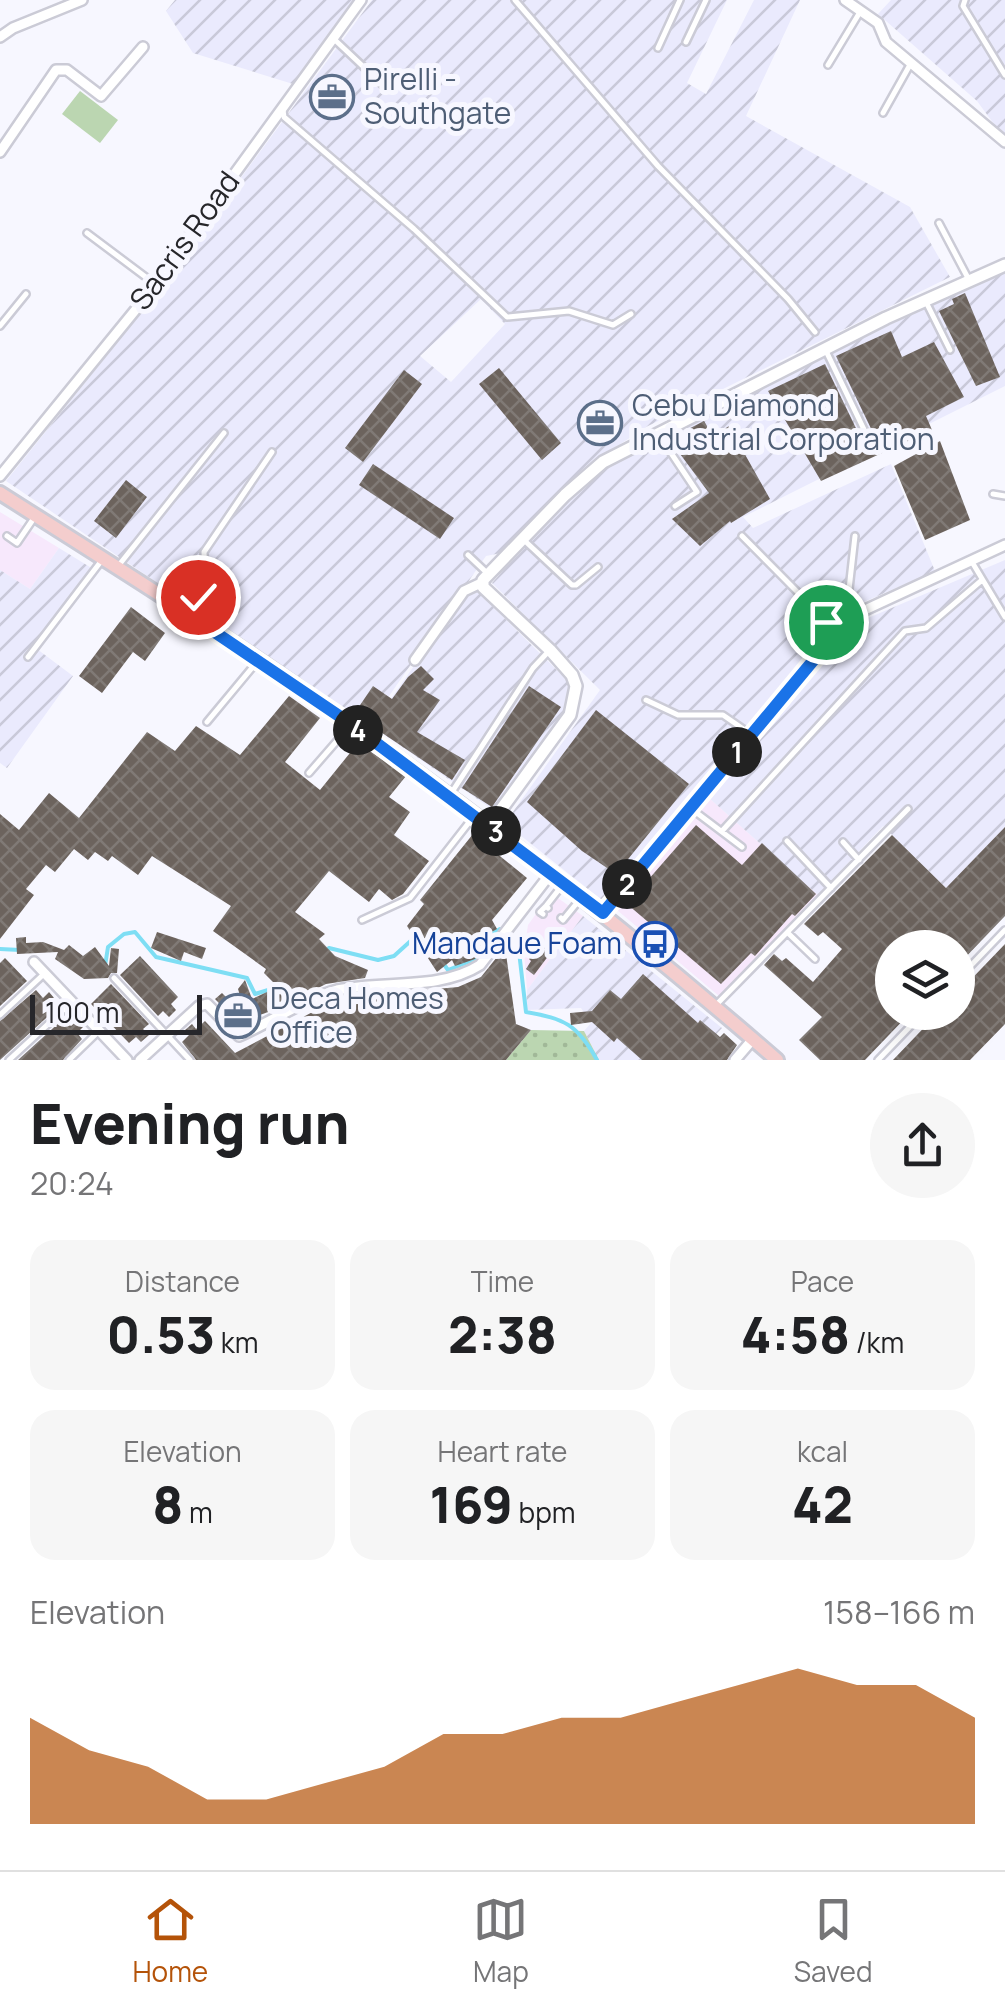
<!DOCTYPE html>
<meta charset="utf-8">
<style>
:root{--surface:#fff;--page:#f6f6f6;--text:#202124;--muted:#757577;--line:#e0e0e0;--accent:#b45309}
body{margin:0;font-family:Manrope,sans-serif;background:var(--page);color:var(--text);height:100vh;display:flex;flex-direction:column;font-size:38px;white-space:nowrap}
*{box-sizing:border-box;margin:0}
p{font-size:32px;color:var(--muted)}
.icon{flex:none;width:55px;height:55px;fill:none;stroke:currentColor;stroke-width:2;stroke-linecap:round;stroke-linejoin:round}
.map{position:relative;height:1060px;overflow:hidden}
.drawer{display:flex;flex-direction:column;background:var(--surface);flex:1}
.drawer>*{flex:none}
.fabs{position:absolute;left:875px;top:930px;display:grid;gap:20px}
.fabs a{display:grid;place-items:center;width:100px;height:100px;border-radius:50%;background:var(--surface);box-shadow:0 10px 40px #0002;font-size:50px}
.scale{position:absolute;left:30px;bottom:25px;width:172px;box-sizing:border-box;padding-left:10px;border:5px solid #26262a;border-top:0;font-size:28px;line-height:35px;white-space:nowrap;color:#26262a;-webkit-text-stroke:8px #f7f7ff;paint-order:stroke}
.pin{position:absolute;display:grid;place-items:center;width:85px;height:85px;color:#fff;margin:-42px;border:5px solid #fff;border-radius:50%;box-shadow:0 2px 10px #0007}
.km{position:absolute;width:50px;height:50px;margin:-25px;border-radius:50%;background:#222;color:#fff;font-size:28px;line-height:50px;text-align:center}
.round{display:grid;place-items:center;flex:none;width:105px;height:105px;border-radius:52px;background:var(--page)}
.headline{display:flex;align-items:center;justify-content:space-between;height:170px;padding:0 30px}
h1{font-size:55px;font-weight:800;line-height:75px}
.figures{display:grid;grid-template-columns:repeat(3,1fr);gap:15px;height:170px;padding:10px 30px}
.figures div{display:grid;align-content:center;border-radius:25px;background:var(--page);text-align:center}
.figures b{font-size:50px;font-weight:800}
.figures small{font-size:28px;font-weight:400}
.figures p{font-size:28px}
.chart{height:280px;padding:20px 30px}
.chart p{display:flex;justify-content:space-between}
.chart svg{width:100%;height:180px;margin-top:10px;fill:var(--accent);opacity:.7}
.tab-bar{display:flex;justify-content:space-around;align-items:center;height:140px;border-top:2px solid var(--line);background:var(--surface);font-size:28px;color:var(--muted)}
.tab-bar a{display:grid;justify-items:center;gap:5px}
.tab-bar .active{color:var(--accent)}
.map>svg:first-child{display:block}
.commercial{fill:#f7e8fc}
.industrial{fill:url(#industrial-furrows);fill-rule:evenodd}
.grass{fill:url(#grass-dots)}
.pitch{fill:#bbd6b1}
.lines{fill:none;stroke-linecap:round;stroke-linejoin:round}
.stream{stroke:#7edef4;stroke-width:4}
.building{fill:url(#building-cross-hatch)}
.service-casing{stroke:#cbcbd6;stroke-width:10}
.minor-casing{stroke:#cbcbd6;stroke-width:14}
.tertiary-casing{stroke:#cbcbd6;stroke-width:16}
.secondary-casing{stroke:#cbcbd6;stroke-width:18}
.service{stroke:#fff;stroke-width:5}
.minor{stroke:#fff;stroke-width:9}
.tertiary{stroke:#fff;stroke-width:11}
.secondary{stroke:#f4cdcd;stroke-width:12}
.route-casing{stroke:#fff;stroke-width:20}
.route{stroke:#1a73e8;stroke-width:12}
.labels{text-anchor:middle;stroke-width:10;stroke-linejoin:round;paint-order:stroke}
.service-label{font-size:30px;fill:#4e5e75;stroke:#f7f7ff;text-anchor:start}
.street-label{font-size:30px;fill:#26262a;stroke:#f7f7ff}
.transit-label{font-size:30px;fill:#164399;stroke:#f7f7ff;text-anchor:end}
</style>
<div class="map">
<svg width="1005" height="1060" viewBox="0 0 1005 1060">
<defs>
<pattern id="industrial-furrows" width="10" height="10" patternUnits="userSpaceOnUse" patternTransform="scale(2.5)"><rect width="10" height="10" fill="#eaeafd"/><path d="M-1 1l2-2M0 10L10 0M9 11l2-2" fill="none" stroke="#c9c9d9"/></pattern>
<pattern id="grass-dots" width="8" height="8" patternUnits="userSpaceOnUse" patternTransform="scale(2.5)"><rect width="8" height="8" fill="#bbd6b1"/><path d="M2 2h.1M6 6h.1" fill="none" stroke="#a1b898" stroke-width="1.8" stroke-linecap="round"/></pattern>
<pattern id="building-cross-hatch" width="8" height="8" patternUnits="userSpaceOnUse" patternTransform="scale(2.5)"><rect width="8" height="8" fill="#6c635d"/><path d="M0 0l8 8M0 8l8-8" fill="none" stroke="#807a76"/></pattern>
</defs>
<rect width="100%" height="100%" fill="#f7f7ff"/>
<!-- commercial -->
<path class="commercial" d="M0,512L59,548L30,589L0,570Z
M709,798L818,895L719,996L617,910Z
M551,893L583,916L527,990L524,952L528,925Z"/>
<!-- industrial -->
<path class="industrial" d="M175,0H353L293,84L193,53L166,11Z
M372,0H727L687,83L706,94L754,0H800L746,116L910,207L950,277L646,427L595,461L501,553L486,556L369,725L6,481L141,313ZM481,299L505,324L451,382L420,356Z
M891,0H1005V139L977,101L878,14Z
M1005,272V386L743,517L753,528L891,464L935,571L857,605L836,621L603,901L505,823L600,690L492,583L545,523L611,464L887,326Z
M59,548L98,572L37,649L73,676L7,768L0,763V570L30,589Z
M1005,560V827L946,888L883,826L818,895L709,798L861,621Z
M467,590H476L565,678L571,691L566,707L496,812L372,726Z
M583,916L722,1028L692,1060H599L584,1031L591,1023L581,1008L526,1010L527,990Z"/>
<!-- grass -->
<path class="grass" d="M531,1030L584,1031L599,1060H506Z"/>
<!-- pitch -->
<path class="pitch" d="M80,91L118,120L100,143L62,114Z"/>
<g class="lines">
<!-- stream -->
<path class="stream" d="M0,949L20,950
M326,951L329,948L378,960L394,956L415,937
M443,963L448,970L481,957L486,938L500,929L518,943L526,1012C565,1019 577,1024 597,1060
M105,966L108,947L124,934L135,932L156,957L247,978L255,994L278,987"/>
</g>
<!-- building -->
<path class="building" d="M965,293L1000,377L976,386L939,311L954,304L952,299Z
M891,331L902,357L934,342L964,397L926,416L932,430L821,481L768,391L825,364L866,449L876,451L878,443L836,356Z
M499,368L561,443L542,460L479,384Z
M404,370L422,384L363,462L345,448Z
M704,421L713,436L729,426L770,499L731,523L730,521L700,546L672,519L709,493L669,439Z
M940,441L970,520L925,540L894,466Z
M373,464L454,518L440,539L359,485Z
M126,480L147,497L116,538L94,521Z
M131,607L165,633L145,661L133,652L102,693L79,676Z
M421,666L434,679L423,690L440,700L417,732L465,760L452,780L354,714L373,686L392,699L408,677Z
M529,686L561,707L492,807L462,788Z
M289,696L320,718L285,762L320,790L358,743L395,768L406,776L389,797L410,812L394,835L429,861L403,894L392,900L379,889L369,902L329,871L295,912L325,934L319,939L335,956L368,970L365,978L326,984L274,1010L257,1016L253,1008L246,1015L238,989L245,980L252,999L278,987L264,973L266,969L213,931L231,906L152,856L138,875L112,856L108,861L95,852L88,860L74,849L55,872L46,865L26,889L34,895L0,939V814L19,830L49,793L79,818L147,732L175,751L196,726L240,755Z
M596,710L689,784L616,874L582,851L527,802Z
M696,825L742,865L762,843L816,894L795,916L792,914L755,956L751,953L721,984L627,904Z
M1005,827V916L958,965V948H892V1012H911L865,1060H820L799,1040L822,1017L764,965L774,954L782,961L786,958L813,982L842,949L823,932L818,936L804,924L892,835L946,888Z
M473,834L527,878L492,920L497,929L477,940L481,945L474,951L477,955L475,959L455,966L452,960L437,972L407,926L424,904L420,900Z
M157,932L206,948L202,959L184,952L181,961L151,948Z
M553,933L561,939L534,975L526,969L531,961L529,959L537,949L540,951Z
M26,937V943L43,942L64,950L69,945L83,956L95,947L109,966L111,948L119,949L117,973H111L108,978L84,979L55,959L58,952L17,954L16,938Z
M1005,944V1024L970,1060H893L939,1012H958V993Z
M505,947L516,1024L531,1030L506,1060H196L182,1042L189,1035L185,1030L192,1024L196,1029L205,1021L235,1053L339,998L458,987L481,977Z
M140,956L178,997L171,1004L176,1010L169,1017L163,1011L158,1016L120,975Z
M5,958L27,981L0,1006V963Z
M643,974L698,1023L700,1020L720,1037L724,1033L737,1045L727,1060H642L617,1038L614,1042L592,1022L571,1025L570,1013L592,1011L610,990L621,999Z
M111,984L149,1024L143,1029L149,1035L141,1042L136,1037L129,1043L91,1004Z
M36,990L43,998L49,992L55,999L50,1004L55,1010L0,1060V1021Z
M222,993L245,1016L238,1023L215,999Z
M63,1019L71,1026L77,1021L83,1027L77,1033L82,1039L63,1060H18Z"/>
<g class="lines">
<defs>
<path id="service" d="M515,0L658,166L788,299L815,332
M965,0L963,6L1005,75
M335,40L387,89
M686,42L706,0
M658,48L680,0
M828,65L860,12
M283,110L284,117L414,229L507,317L569,311L613,325L631,314
M883,113L911,63
M939,223L968,278
M87,233L155,284
M926,302L950,350
M0,326L26,294
M826,351L872,446
M659,435L697,492L675,506
M993,494L1005,496
M7,536L17,543L34,518
M742,536L837,632
M525,541L572,585H576L598,567
M468,555L486,572
M972,562L1005,617
M119,565L224,433
M190,610L205,581L204,552L272,452
M854,615L847,607L855,536
M28,657L102,560
M646,700L678,715H723L752,735
M207,722L256,663
M309,773L349,727
M450,795L533,668L548,652
M693,810L742,847
M722,831L905,631L926,628L982,580
M787,841L831,888
M843,842L859,860
M548,908L546,906L564,883
M543,914L540,912L546,906
M561,918L563,920L581,898
M362,920L410,898L474,816
M789,934L815,959
M114,978L190,1060
M958,979L1005,930
M716,1005L908,809
M0,1015L45,973
M9,1060L72,1002
M69,1060L99,1031
M878,1060L924,1012"/>
<path id="minor" d="M845,0L878,23L886,42L1005,142
M0,37L13,28L82,0
M0,152L56,70H67L101,96L143,47
M0,476L137,308L361,0
M415,660L464,591L481,583
M603,913L854,615L1005,545
M34,962L127,1060
M140,1060L199,1006L207,1004L239,1036C267,1024 309,997 337,990C383,980 439,991 480,965L551,873
M735,1060L753,1039"/>
<path id="tertiary" d="M489,826L570,715L576,686L572,675L550,650L483,587V580L565,495L603,462L886,318L1005,265"/>
<path id="secondary" d="M0,493C102,558 205,622 305,692C469,806 626,929 777,1060"/>
</defs>
<!-- service casing -->
<use href="#service" class="service-casing"/>
<!-- minor casing -->
<use href="#minor" class="minor-casing"/>
<!-- tertiary casing -->
<use href="#tertiary" class="tertiary-casing"/>
<!-- secondary casing -->
<use href="#secondary" class="secondary-casing"/>
<!-- service -->
<use href="#service" class="service"/>
<!-- minor -->
<use href="#minor" class="minor"/>
<!-- tertiary -->
<use href="#tertiary" class="tertiary"/>
<!-- secondary -->
<use href="#secondary" class="secondary"/>
</g>
<g class="lines">
<defs>
<path id="route" d="M198,597L188,614L351,724L603,913L837,632L826,622"/>
</defs>
<!-- route casing -->
<use href="#route" class="route-casing"/>
<!-- route -->
<use href="#route" class="route"/>
</g>
<!-- icons -->
<defs>
<symbol id="office-ring" viewBox="-11 -11 22 22"><circle r="9.5" fill="#f7f7ff" stroke="#5c6f8a" stroke-width="1.5"/><path d="M-6-3h4V-5.5h4V-3h4V5H-6ZM-1-4.5V-3h2v-1.5ZM-6 0V1H6V0Z" fill="#5c6f8a"/></symbol>
<symbol id="bus-ring" viewBox="-11 -11 22 22"><circle r="9.5" fill="#f7f7ff" stroke="#1a4fb4" stroke-width="1.5"/><path d="M-5-6H5V4H4V6H2V4H-2V6H-4V4H-5ZM-3.5-4V0h7V-4ZM-3.5 1.2v1.5H-2V1.2ZM2 1.2v1.5H3.5V1.2Z" fill="#1a4fb4"/></symbol>
</defs>
<g fill-rule="evenodd">
<use href="#office-ring" x="307" y="72" width="50" height="50"/>
<use href="#office-ring" x="575" y="398" width="50" height="50"/>
<use href="#bus-ring" x="630" y="919" width="50" height="50"/>
<use href="#office-ring" x="213" y="991" width="50" height="50"/>
</g>
<g class="labels">
<!-- service labels -->
<g class="service-label">
<text x="364" y="90">Pirelli -<tspan x="364" dy="34">Southgate</tspan></text>
<text x="632" y="416">Cebu Diamond<tspan x="632" dy="34">Industrial Corporation</tspan></text>
<text x="270" y="1009">Deca Homes<tspan x="270" dy="34">Office</tspan></text>
</g>
<!-- street labels -->
<g class="street-label">
<text transform="translate(185 241) rotate(-54)" y="10">Sacris Road</text>
</g>
<!-- transit labels -->
<g class="transit-label">
<text x="622" y="954">Mandaue Foam</text>
</g>
</g>
</svg>
<div class="fabs">
<a><svg class="icon" aria-label="layers" viewBox="0 0 24 24"><path d="M12 4l9 5-9 5-9-5zM3 14l9 5 9-5"/></svg></a>
</div>
<div class="scale">100 m</div>
<div class="pin" style="left:826px;top:622px;background:#1e9e55"><svg class="icon" aria-label="arrive" viewBox="0 0 24 24"><path d="M6 21V4h12l-3 4 3 4H6"/></svg></div>
<div class="pin" style="left:198px;top:597px;background:#d93025"><svg class="icon" aria-label="check" viewBox="0 0 24 24"><path d="M5 12l5 5 9-10"/></svg></div>
<b class="km" style="left:737px;top:752px">1</b>
<b class="km" style="left:627px;top:884px">2</b>
<b class="km" style="left:496px;top:831px">3</b>
<b class="km" style="left:358px;top:730px">4</b>
</div>
<section class="drawer">
<div class="headline"><div><h1>Evening run</h1><p>20:24</p></div><a class="round"><svg class="icon" aria-label="share" viewBox="0 0 24 24"><path d="M12 15V3M7 8l5-5 5 5M5 13v7h14v-7"/></svg></a></div>
<div class="figures">
<div><p>Distance</p><b>0.53<small> km</small></b></div>
<div><p>Time</p><b>2:38</b></div>
<div><p>Pace</p><b>4:58<small> /km</small></b></div>
</div>
<div class="figures">
<div><p>Elevation</p><b>8<small> m</small></b></div>
<div><p>Heart rate</p><b>169<small> bpm</small></b></div>
<div><p>kcal</p><b>42</b></div>
</div>
<div class="chart"><p><span>Elevation</span>158–166 m</p>
<svg viewBox="0 0 160 44" preserveAspectRatio="none"><path d="M0 44V18L10 26L20 30L30 38L40 38L50 34L60 30L70 22L80 22L90 18L100 18L110 14L120 10L130 6L140 10L150 10L160 18V44z"/></svg>
</div>
</section>
<nav class="tab-bar">
<a class="active"><svg class="icon" aria-label="home" viewBox="0 0 24 24"><path d="M3 11l9-7 9 7M6 9v11h12V9"/></svg>Home</a>
<a><svg class="icon" aria-label="map" viewBox="0 0 24 24"><path d="M3 6l6-2 6 2 6-2v14l-6 2-6-2-6 2zM9 4v14M15 6v14"/></svg>Map</a>
<a><svg class="icon" aria-label="saved" viewBox="0 0 24 24"><path d="M7 4h10v16l-5-4-5 4z"/></svg>Saved</a>
</nav>
